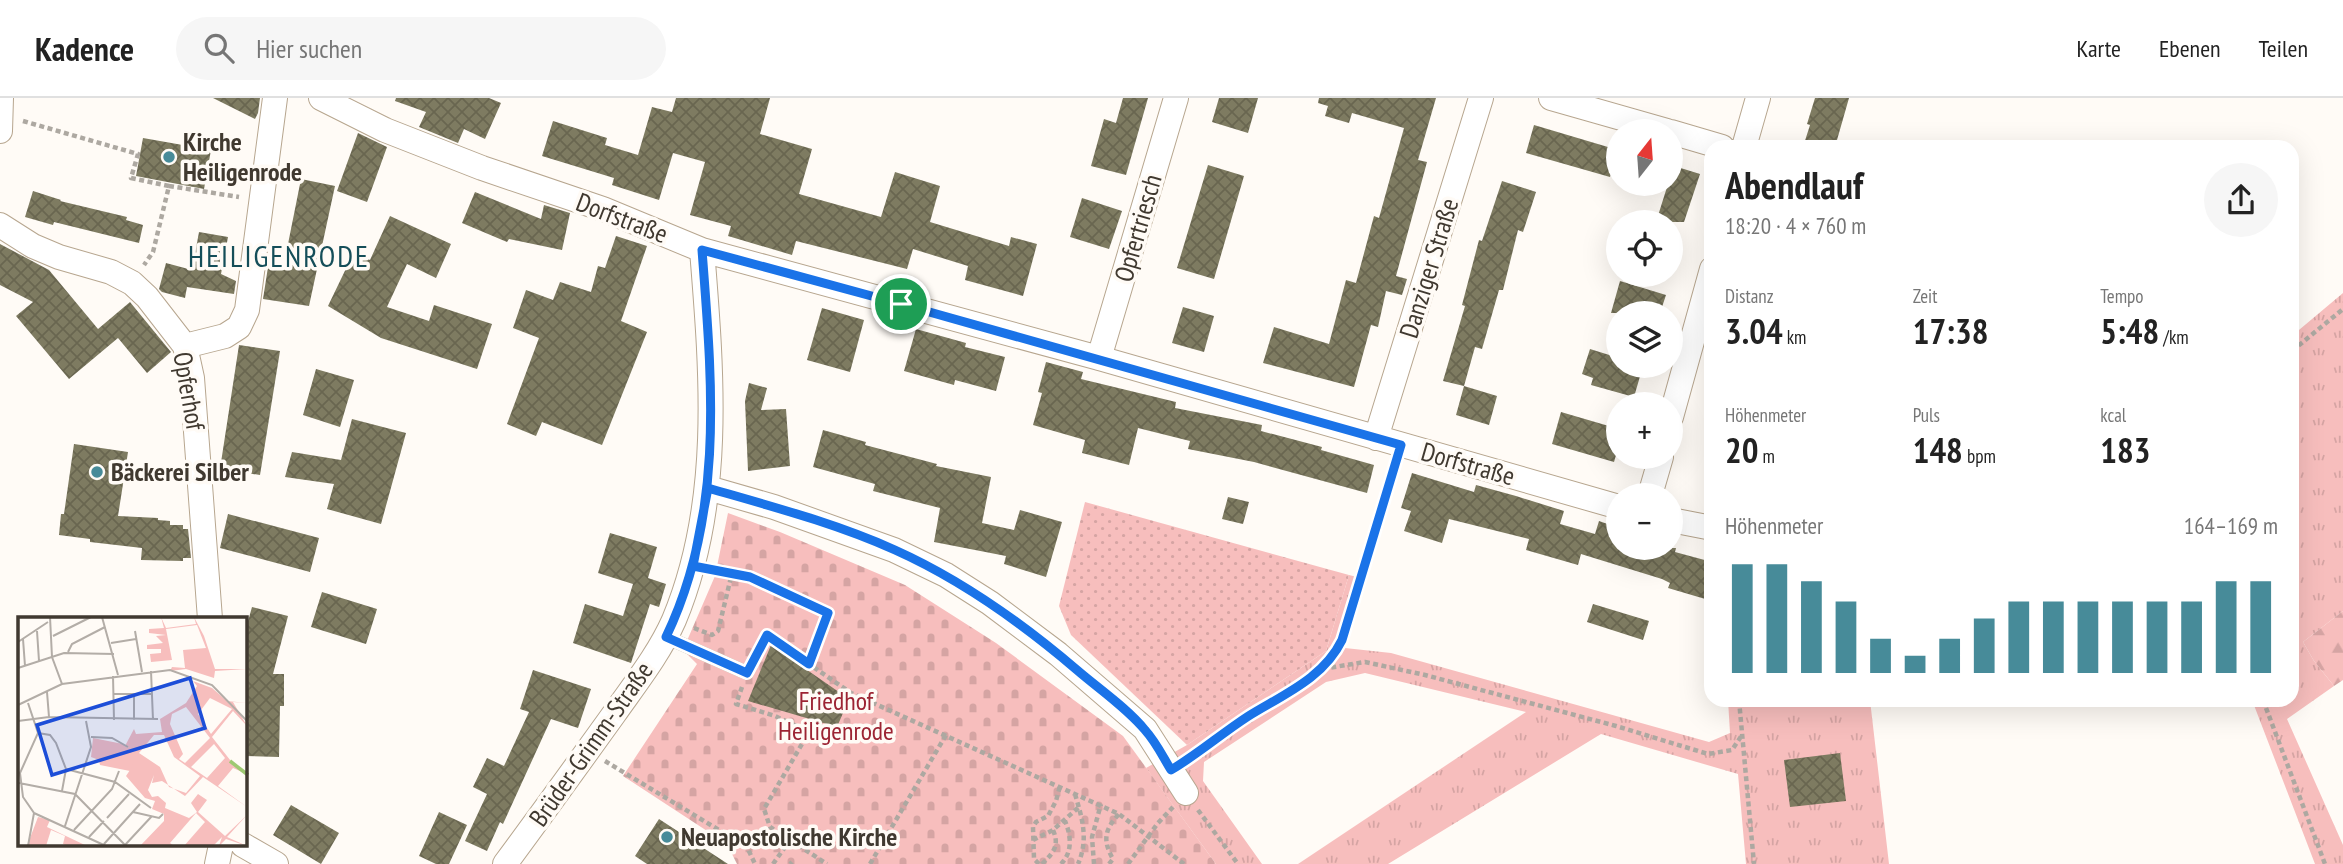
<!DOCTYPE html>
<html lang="de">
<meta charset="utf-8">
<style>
:root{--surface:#fff;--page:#f6f6f6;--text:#222;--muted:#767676;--line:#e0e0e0;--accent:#478b99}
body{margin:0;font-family:"PT Sans Narrow",sans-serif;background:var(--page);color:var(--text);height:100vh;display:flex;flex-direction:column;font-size:26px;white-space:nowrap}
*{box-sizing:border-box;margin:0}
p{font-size:23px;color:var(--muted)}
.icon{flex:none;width:38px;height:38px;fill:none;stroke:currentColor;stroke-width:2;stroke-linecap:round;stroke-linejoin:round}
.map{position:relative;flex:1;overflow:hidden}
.details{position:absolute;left:1704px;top:42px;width:595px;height:567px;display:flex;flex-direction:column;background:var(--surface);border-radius:21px;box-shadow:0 7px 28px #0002}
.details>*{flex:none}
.needle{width:46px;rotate:17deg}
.controls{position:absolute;left:1606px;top:21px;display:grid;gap:14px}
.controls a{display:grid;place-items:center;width:77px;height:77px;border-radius:50%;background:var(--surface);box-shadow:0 7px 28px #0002;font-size:35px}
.pin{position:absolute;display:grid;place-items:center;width:60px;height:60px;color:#fff;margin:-30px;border:4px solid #fff;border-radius:50%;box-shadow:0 2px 7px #0007}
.round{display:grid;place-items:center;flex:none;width:74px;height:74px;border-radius:37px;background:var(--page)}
.summary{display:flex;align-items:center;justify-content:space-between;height:119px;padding:0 21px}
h1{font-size:38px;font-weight:700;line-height:52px}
.stats{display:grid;grid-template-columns:repeat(3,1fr);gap:10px;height:119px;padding:7px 21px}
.stats div{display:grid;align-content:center}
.stats b{font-size:35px;font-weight:700}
.stats small{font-size:19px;font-weight:400}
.stats p{font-size:19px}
.chart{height:196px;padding:14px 21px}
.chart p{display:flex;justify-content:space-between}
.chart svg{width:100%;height:126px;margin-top:7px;stroke:var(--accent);stroke-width:6}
header{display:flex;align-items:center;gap:42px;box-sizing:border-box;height:98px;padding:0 35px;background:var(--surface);border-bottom:2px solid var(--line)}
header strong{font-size:33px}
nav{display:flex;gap:38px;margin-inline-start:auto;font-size:24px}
.search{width:490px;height:63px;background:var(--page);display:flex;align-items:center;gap:18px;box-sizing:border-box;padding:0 24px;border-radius:38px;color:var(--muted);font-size:26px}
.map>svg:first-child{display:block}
.grass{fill:url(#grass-tufts)}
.forest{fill:url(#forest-firs)}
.cemetery{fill:url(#cemetery-stones)}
.park{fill:url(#park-dots)}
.building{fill:url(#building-cross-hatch)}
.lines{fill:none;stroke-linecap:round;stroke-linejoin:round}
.lane-casing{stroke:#b7a68f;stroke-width:14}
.street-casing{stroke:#b7a68f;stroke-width:26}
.path{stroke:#ada8a1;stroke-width:4.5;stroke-dasharray:5 3.5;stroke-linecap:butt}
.lane{stroke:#fff;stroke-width:12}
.street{stroke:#fff;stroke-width:24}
.route-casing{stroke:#fff;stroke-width:14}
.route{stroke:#1a73e8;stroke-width:9}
.poi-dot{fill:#478b99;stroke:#fffbf6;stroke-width:2.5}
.labels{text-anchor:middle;stroke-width:7;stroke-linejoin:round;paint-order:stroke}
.poi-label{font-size:26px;font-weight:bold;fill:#403930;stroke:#fffbf6;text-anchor:start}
.street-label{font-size:26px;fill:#403930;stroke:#fffbf6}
.park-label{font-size:26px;fill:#9c2433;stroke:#fffbf6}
.quarter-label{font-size:30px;letter-spacing:2px;fill:#154e59;stroke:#fffbf6}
.inset-river{fill:none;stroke:#9ec972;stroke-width:3.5}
.inset-road{fill:none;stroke:#b3ada7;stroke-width:2}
.view{fill:#1d4ed8;fill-opacity:0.15;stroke:#1d4ed8;stroke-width:3.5}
.inset-edge{fill:none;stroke:#403930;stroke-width:3.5}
</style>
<header>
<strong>Kadence</strong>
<div class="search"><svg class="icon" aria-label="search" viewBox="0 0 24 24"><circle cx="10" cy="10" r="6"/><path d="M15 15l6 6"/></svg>Hier suchen</div>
<nav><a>Karte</a><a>Ebenen</a><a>Teilen</a></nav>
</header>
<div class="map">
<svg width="2343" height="766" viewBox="0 0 2343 766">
<defs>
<pattern id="grass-tufts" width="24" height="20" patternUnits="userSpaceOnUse" patternTransform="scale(1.75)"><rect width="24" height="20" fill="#f7bebd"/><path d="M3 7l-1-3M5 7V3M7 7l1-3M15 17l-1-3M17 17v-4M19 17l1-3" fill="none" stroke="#d5a4a3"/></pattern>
<pattern id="forest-firs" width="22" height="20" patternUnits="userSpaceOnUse" patternTransform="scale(1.75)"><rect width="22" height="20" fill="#f7bebd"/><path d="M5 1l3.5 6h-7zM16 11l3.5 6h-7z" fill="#d5a4a3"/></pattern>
<pattern id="cemetery-stones" width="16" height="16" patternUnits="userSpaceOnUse" patternTransform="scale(1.75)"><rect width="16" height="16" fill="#f7bebd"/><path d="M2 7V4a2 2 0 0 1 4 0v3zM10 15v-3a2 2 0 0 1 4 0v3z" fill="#d5a4a3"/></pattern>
<pattern id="park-dots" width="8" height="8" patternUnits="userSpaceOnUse" patternTransform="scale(1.75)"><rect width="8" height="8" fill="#f7bebd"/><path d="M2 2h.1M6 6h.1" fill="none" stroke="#d5a4a3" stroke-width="1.8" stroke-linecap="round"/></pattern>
<pattern id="building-cross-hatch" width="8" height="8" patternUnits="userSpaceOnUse" patternTransform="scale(1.75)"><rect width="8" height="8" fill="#7e7b61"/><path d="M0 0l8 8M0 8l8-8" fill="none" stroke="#696650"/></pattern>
</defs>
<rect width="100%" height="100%" fill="#fffbf6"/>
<!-- grass -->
<path class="grass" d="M2343,195V513L2303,544L2314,563L2334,588L2287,621L2343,747V766H2315L2252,602H2292L2293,237Z
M1349,477L1365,481L1345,550L1391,555L1709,644L1730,635L1728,602H1870L1889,766H1746L1738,676L1601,636L1388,766H1298L1526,614L1365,575L1326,584L1204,664L1203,683L1262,766H1216L1146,670L1187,647L1326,553Z"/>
<!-- forest -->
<path class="forest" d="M2343,513V582L2334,588L2314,563L2303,544Z"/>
<!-- cemetery -->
<path class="cemetery" d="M728,415L780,434L905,487L996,545L1123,638L1216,766H737L727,746L623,678L697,566L683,552L715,478Z"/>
<!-- park -->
<path class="park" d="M1085,404L1349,477L1326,553L1187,647L1071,537L1059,508Z"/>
<!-- building -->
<path class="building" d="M213,0H260L258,15L255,21Z
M396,0H489L501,5L485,41L464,31L458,45L419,29L426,14L395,3Z
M676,0H770L760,36L812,51L799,96L881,119L895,74L940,88L930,124L1009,148L1011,139L1037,146L1023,198L965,182L968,168L913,151L907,171L796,143L792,157L728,138L731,128L690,117L705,64L673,55L659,102L612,87L614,80L542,58L553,23L607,40L605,47L638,57L652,9L672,14Z
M1123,0H1148L1126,77L1091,68L1104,21L1116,25Z
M1219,0H1258L1248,35L1212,24Z
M1319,0H1436L1418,62L1427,64L1396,178L1407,181L1402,197L1386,193L1378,229L1371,227L1354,289L1263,265L1274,229L1329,246L1346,182L1356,185L1374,118L1379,120L1404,30L1352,15L1349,25L1325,18L1328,8L1318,5Z
M1815,0H1849L1835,49H1803L1810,27L1807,26Z
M1534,27L1618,52L1610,79L1526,55Z
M358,35L387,49L367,104L337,93Z
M143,40L211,52L204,91L136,78Z
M1208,67L1244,78L1214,181L1177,170Z
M1671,67L1700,76L1684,124H1656L1668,86H1671Z
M301,81L335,88L309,208L263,201L268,169L283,171Z
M1502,83L1536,94L1523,134L1518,132L1503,192H1499L1482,251L1475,249L1464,288L1443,283L1465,208L1462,207L1479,142L1482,143Z
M33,93L61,102L60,103L127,119L126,122L143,127L139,145L54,124L53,127L25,119Z
M475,94L541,121L544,107L570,115L562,152L509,141L507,144L462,125Z
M1082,100L1122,113L1109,151L1070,139Z
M390,118L451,146L436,180L407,166L387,209L429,223L434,207L492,226L477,271L381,240L328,208L354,154L370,162Z
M199,134L228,139L221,176L236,183L234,196L187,189L185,200L162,194L159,191L166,165L192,172Z
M616,138L647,148L621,223L647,234L602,347L542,324L536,338L507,326L539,240L513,230L526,192L553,202L560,184L591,194L598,168L605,170Z
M0,146L49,172L98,231L130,204L171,254L147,275L118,240L69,281L16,218L33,204L0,187Z
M1620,183L1666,197L1660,215H1611Z
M1183,209L1214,218L1204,254L1172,245Z
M822,210L864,222L850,274L807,262Z
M916,231L966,245L965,249L1005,259L996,293L955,282L954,287L904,273Z
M239,247L280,253L260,377L220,371Z
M1590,251L1619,260V268H1643L1634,299L1591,287L1593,280L1582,276Z
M1046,264L1083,274L1081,281L1176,304L1175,310L1262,327L1261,333L1322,349L1321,352L1374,367L1367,395L1254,364L1188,351L1190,343L1138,330L1129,367L1082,355L1085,342L1033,327L1042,295L1038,294Z
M316,271L354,282L340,329L303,317Z
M749,285L767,290L761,312L786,311L790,368L748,373L745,303Z
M1464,288L1497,298L1489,327L1456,317Z
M1561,314L1619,331V347L1614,364L1552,346Z
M352,321L406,335L381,426L327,411L334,386L285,379L292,354L341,362Z
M823,332L866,344L865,347L937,366L936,368L991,379L982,425L1014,432L1020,412L1062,424L1046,479L1004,466L1006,458L934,444L940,410L873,393L875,386L813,369Z
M74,346L128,354L118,418L158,420V422L170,423V427H183V431H188L191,460H183V463L141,462L142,450L90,444V441L59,437L61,416H64Z
M1412,375L1474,394L1476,387L1516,398L1564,413L1560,426L1595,436L1599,423L1619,430V450H1676L1675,454L1712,464V503L1668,490L1670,485L1662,481L1581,456L1578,467L1526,452L1529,441L1449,421L1442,445L1404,433L1411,413L1401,410Z
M1228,399L1249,404L1243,426L1222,421Z
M228,416L319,440L310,474L220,450Z
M610,435L657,449L648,480L666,486L659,509L650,506L631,565L573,545L585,506L623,518L633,486L598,475Z
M322,494L377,511L366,546L311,529Z
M1593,506L1649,523L1643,542L1587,524Z
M252,509L288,518L273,576H284V608H280L279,659L245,658V534Z
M771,547L849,601L837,629L748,603Z
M533,572L591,591L578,630L551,621L503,726L500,724L487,753L465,743L487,696L473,689L487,660L504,668L529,614L520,611Z
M1840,655L1846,703L1790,709L1784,662Z
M291,707L339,735L321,766L273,737Z
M439,714L467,727L449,766H436L419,758Z
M659,721L728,766H647L635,758Z"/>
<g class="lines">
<defs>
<path id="lane" d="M666,539L747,575"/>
<path id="street" d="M321,0L385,32L482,70L603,111L702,152L1099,260L1619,409
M1551,0L1667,33
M0,33L1,0
M1671,34L1722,49
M1744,49L1758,0
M0,127L33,148L59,159L111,174L132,185L147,199L185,248L192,280L210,521
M185,248L225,238L239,229L247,212L275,0
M1099,260L1176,0
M1671,319L1712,171
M1376,340L1481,0
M708,390L774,409L894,452L946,477L990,505L1058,556L1145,631L1186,695
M1650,397L1661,359
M1671,422L1712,430
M243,747L276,766
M217,766L221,747
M505,766C542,716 578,666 614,616C635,586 659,556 674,522C723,405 712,275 702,152"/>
</defs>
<!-- lane casing -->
<use href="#lane" class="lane-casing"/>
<!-- street casing -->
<use href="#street" class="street-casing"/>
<!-- path -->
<path class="path" d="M23,23L138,56L131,80L169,88L153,154L144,167
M169,88L239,99
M2292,253L2343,211
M711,471L750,479L828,515L809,566
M694,530L712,537L718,533L732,475
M754,562L767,537L851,595L1119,716L1184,766
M1323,570L1337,553L1342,542L1396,366
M742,589L736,606L775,618L809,634L764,711L770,729L827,766
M1739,602L1754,766
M2263,602L2325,766
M1189,661L1246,620L1322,571L1365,564L1425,577L1616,628L1708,656L1732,652L1742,637
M605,663L747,749L755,766
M1075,696C1082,720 1089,741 1078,766
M1198,712L1238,766
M1033,742L1053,732L1079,709
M773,766L790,742
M790,766L792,764
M870,766L946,637
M1039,766L1034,761L1033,729L1036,724L1048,718L1056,703L1060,688
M1042,766C1053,755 1060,748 1053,732
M1061,766C1073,754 1071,737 1065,723
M1094,766L1092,739L1101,706
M1109,766L1113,761C1102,742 1105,731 1119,716
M1128,766L1158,725L1173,709"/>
<!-- lane -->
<use href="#lane" class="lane"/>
<!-- street -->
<use href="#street" class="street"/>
</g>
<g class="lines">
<defs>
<path id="route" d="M901,206L702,152C712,283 725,416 666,539L747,575L767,537L809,566L828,515L750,479L693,468L708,390C770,408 835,425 895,452C962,482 1022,525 1077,572C1099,591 1127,610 1145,632C1156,644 1163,659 1171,672C1198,656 1221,636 1247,619C1282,597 1323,581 1342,542L1401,347L901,206"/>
</defs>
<!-- route casing -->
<use href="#route" class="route-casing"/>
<!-- route -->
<use href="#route" class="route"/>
</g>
<!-- markers -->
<g class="poi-dot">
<circle cx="169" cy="59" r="7"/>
<circle cx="97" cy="374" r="7"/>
<circle cx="667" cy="739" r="7"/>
</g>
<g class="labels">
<!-- poi labels -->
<g class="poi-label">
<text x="183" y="53">Kirche<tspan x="183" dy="30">Heiligenrode</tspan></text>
<text x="111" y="383">Bäckerei Silber</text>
<text x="681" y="748">Neuapostolische Kirche</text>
</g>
<!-- street labels -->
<g class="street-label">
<text transform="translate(622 120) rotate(21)" y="9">Dorfstraße</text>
<text transform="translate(1138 130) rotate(-74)" y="9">Opfertriesch</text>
<text transform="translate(1429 170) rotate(-73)" y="9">Danziger Straße</text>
<text transform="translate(189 293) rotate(80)" y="9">Opferhof</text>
<text transform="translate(1468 366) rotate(16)" y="9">Dorfstraße</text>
<text transform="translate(591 646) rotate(-55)" y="9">Brüder-Grimm-Straße</text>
</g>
<!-- park labels -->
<g class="park-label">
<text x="836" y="612">Friedhof<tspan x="836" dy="30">Heiligenrode</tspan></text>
</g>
<!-- quarter labels -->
<g class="quarter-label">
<text x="279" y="169">HEILIGENRODE</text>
</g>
</g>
<!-- overview -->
<g transform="translate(18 519)">
<rect width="229" height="229" fill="#fffbf6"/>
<path d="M143,0L148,11L178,7L176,0L186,19L197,52H229L197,54L196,61L168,52L152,54L154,50L167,51L165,33L188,31L179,8L148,12L154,43L133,45L132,37L143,36V32H129V28L145,26L138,19L148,18L131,16V12L146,11ZM175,64L194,71L209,84L229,86L215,85L229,109L215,94L194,120L216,148L229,157L215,151L200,169L229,190L185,160L167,179L144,164L134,166L136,158L130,173L134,180L140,179L148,186L147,191L171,201L179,195L173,186L180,177L189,183L180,195L207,219L229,198L209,220L229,229L208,222L201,229L204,220L195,229H166L187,205L178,196L152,226L156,229H122L146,204V197L134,192L137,184L127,181L108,159L112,153L107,129L116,112L118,117L144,115L142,102L168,86L179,69ZM192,81L214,92L193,117L180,97ZM168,90L192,121L167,146L161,142L165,137L152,107L154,97ZM136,118H146L156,140L182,159L168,176L151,170L142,150L121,136ZM196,127L207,141L189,161L173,150ZM20,200L32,203L29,210L69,229H49L45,227L47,219L33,213L28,229H9Z" fill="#f7bebd" fill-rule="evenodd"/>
<path d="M75,121L105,127L118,138L112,154L82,148L81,143L73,140Z" fill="#f7bebd"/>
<path class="inset-river" d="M212,144L230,158"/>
<path class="inset-road" d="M32,0L34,40L44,67M84,0L100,58M19,14L21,44M117,14L124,55M35,19L73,0M5,22L7,49M0,25L30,5M93,26L118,22M50,35L54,27L87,10M0,51L46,36L96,37M133,54L135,103M95,59L96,103M29,75L31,100M96,77H134M0,88L44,67L152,53L194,68L230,105M116,103V77M0,104L31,100L140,102M20,116L32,118L38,126L48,152L44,174M73,120L94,121L110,130M48,152L97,165L133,191M1,166L57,177L108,229M115,195L141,201L145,197M16,196L88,229M89,201L111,177M47,209L73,130L68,104M56,213L94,172L101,154M71,220L86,204M86,227L122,187M107,228L134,199M10,229L16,196L5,180L2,156L20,116L10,86"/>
<path class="view" d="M172,61L187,111L34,158L19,108Z"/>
<rect width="229" height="229" class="inset-edge"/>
</g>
</svg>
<div class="controls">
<a><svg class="needle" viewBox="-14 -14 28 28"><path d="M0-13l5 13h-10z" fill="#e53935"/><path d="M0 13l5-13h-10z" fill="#767676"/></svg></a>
<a><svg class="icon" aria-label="locate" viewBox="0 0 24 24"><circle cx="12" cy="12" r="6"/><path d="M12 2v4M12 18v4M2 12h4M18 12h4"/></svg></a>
<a><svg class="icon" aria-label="layers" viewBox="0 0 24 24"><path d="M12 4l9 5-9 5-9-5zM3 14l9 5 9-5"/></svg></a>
<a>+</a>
<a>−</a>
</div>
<div class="pin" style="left:901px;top:206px;background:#1e9e55"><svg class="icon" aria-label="arrive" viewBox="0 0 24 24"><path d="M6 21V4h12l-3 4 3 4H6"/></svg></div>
<section class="details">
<div class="summary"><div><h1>Abendlauf</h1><p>18:20 · 4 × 760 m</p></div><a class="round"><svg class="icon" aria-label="share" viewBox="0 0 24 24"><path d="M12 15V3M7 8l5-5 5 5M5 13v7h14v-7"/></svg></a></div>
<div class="stats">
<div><p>Distanz</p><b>3.04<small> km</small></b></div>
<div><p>Zeit</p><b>17:38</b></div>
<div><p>Tempo</p><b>5:48<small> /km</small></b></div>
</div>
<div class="stats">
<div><p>Höhenmeter</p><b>20<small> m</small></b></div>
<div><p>Puls</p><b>148<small> bpm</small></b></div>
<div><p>kcal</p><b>183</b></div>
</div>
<div class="chart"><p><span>Höhenmeter</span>164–169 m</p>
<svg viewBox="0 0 160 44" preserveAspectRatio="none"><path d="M5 44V6M15 44V6M25 44V12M35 44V19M45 44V32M55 44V38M65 44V32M75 44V25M85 44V19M95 44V19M105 44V19M115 44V19M125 44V19M135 44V19M145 44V12M155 44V12"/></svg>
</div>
</section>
</div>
